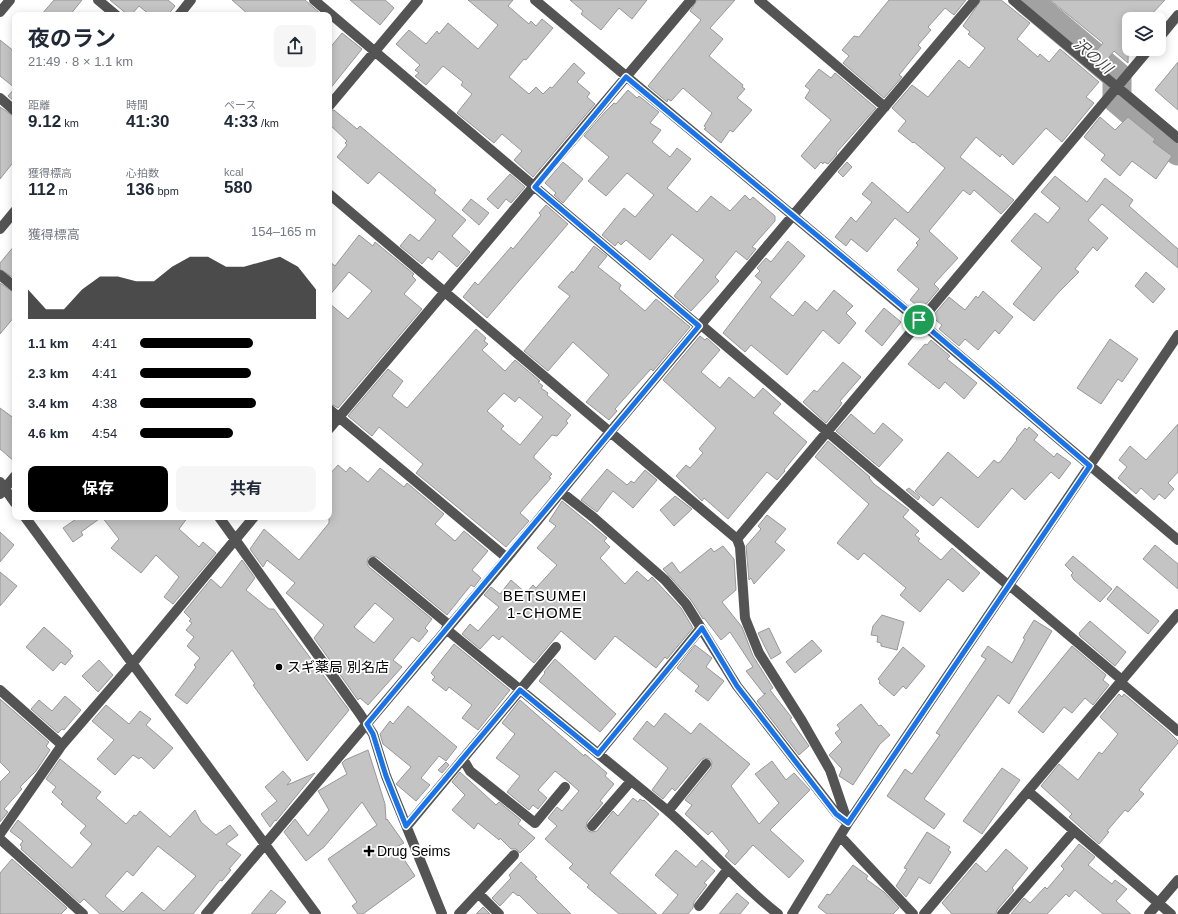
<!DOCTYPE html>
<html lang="ja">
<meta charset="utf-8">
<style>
:root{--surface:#fff;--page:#f6f6f7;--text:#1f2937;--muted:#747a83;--accent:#000}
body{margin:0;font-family:Helvetica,"Noto Sans JP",sans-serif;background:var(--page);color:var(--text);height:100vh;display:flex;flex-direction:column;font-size:15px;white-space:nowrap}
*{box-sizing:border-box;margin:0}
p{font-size:13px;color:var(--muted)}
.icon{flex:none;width:22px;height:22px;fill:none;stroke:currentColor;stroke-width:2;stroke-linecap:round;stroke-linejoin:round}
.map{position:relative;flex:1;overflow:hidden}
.panel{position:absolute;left:12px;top:12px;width:320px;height:508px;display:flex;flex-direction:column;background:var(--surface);border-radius:8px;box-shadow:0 2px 10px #0003}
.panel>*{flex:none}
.tools{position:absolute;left:1122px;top:12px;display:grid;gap:8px}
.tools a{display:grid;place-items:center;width:44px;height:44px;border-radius:8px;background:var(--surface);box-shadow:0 2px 10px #0003;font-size:20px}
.pin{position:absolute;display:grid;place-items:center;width:34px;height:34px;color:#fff;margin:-17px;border:2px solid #fff;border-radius:50%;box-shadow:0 1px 4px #0007}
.round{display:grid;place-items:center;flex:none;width:42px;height:42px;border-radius:8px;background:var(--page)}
.overview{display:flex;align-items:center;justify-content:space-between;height:68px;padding:0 16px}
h1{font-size:22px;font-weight:700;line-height:30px}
.stats{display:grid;grid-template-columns:repeat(3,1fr);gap:6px;height:68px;padding:4px 16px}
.stats div{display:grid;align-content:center}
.stats b{font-size:17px;font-weight:700}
.stats small{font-size:11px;font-weight:400}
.stats p{font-size:11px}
.chart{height:112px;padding:8px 16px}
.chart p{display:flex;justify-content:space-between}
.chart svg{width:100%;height:72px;margin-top:4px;fill:var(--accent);opacity:.7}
.cta{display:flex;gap:8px;margin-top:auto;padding:8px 16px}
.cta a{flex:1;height:46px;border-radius:8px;background:var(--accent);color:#fff;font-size:16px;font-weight:700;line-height:46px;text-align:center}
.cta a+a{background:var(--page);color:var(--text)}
ul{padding:0 16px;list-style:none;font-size:13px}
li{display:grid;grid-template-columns:64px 48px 1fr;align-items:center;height:30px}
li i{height:10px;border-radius:5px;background:var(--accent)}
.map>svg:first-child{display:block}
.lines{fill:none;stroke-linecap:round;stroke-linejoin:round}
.river{stroke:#a2a2a2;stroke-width:29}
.building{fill:#c4c4c4;stroke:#989898;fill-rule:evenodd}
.minor{stroke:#545454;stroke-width:10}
.route-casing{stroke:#fff;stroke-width:8}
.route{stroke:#1a73e8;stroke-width:5}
.poi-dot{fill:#000;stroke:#fff;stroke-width:1.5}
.labels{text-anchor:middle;stroke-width:3.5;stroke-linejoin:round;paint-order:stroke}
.poi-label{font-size:14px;fill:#000;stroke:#fff;text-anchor:start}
.water-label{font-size:15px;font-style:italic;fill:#434343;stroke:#fff}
.neighbourhood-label{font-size:15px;letter-spacing:1px;fill:#000;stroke:#fff}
</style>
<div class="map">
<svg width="1178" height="914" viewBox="0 0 1178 914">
<rect width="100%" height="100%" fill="#fff"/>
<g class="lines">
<!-- river -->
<path class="river" d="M1027,0L1117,76V99L1178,151"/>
</g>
<!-- building -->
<path class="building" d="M54,0H82L70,15H41Z
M110,0H168L175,6L168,15H150L139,6L131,15H128Z
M232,0H305L322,15H249Z
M350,0H385L394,8L380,25Z
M468,0H513L508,6L529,24L531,21L536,26L542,19L553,28L526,60L524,59L509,77L529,94L536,87L543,94L550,87L552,88L574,63L585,73L577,82L590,93L587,97L595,104L533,177L514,160L522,151L502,134L494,143L457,113L472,94L461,85L463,82L443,66L426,85L415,76L419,73L415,70L420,65L396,44L409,30L426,44L437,31L439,34L448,23L478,49L498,25Z
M570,0H647L632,19L619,8L601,30L581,14L583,11Z
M697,0H735L710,28L723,39L709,56L743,85L742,87L745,89L737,98L752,110L733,132L730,130L721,143L704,129L706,128L704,126L712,113L683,88L671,101L668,99L667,102L648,86L701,20L690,11Z
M889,0H966L954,15L945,8L928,27L931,30L918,45L921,48L899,75L902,77L884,98L843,63L849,56L842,50L854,36L859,37Z
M981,0H1001L1030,23L1017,39L1038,57L1040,54L1049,62L1060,49L1099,82L1086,97L1094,103L1062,142L1046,128L1013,165L1002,154L1000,157L976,137L960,157L1014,200L1001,214L974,190L970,195L963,190L929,231L958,258L934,284L939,289L922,309L910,300L919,289L897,270L918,245L916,243L920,239L895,218L867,252L851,239L846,246L835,237L851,217L856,222L872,202L862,194L872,182L908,213L945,168L914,142L913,143L898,131L906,121L892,108L912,85L928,97L959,60L969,68L985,48L968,34L970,32L963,26Z
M1050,0H1165L1147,19H1129L1128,63L1114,51L1102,66L1091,57L1103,43Z
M342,33L362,49L329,90V49Z
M0,40L15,52V102L8,96L15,88L0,76Z
M1178,62V110L1155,90Z
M819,69L831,78L835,73L876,108L836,153L837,154L828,164L824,162L823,164L821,162L815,169L801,156L831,120L805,98L810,90L805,86Z
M628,90L637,98L639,96L659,112L650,123L661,130L652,142L670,157L677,148L691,159L667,188L697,212L711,196L730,211L745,195L750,200L753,197L775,216V221L752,247L756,249L747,260L736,251L715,277L719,281L691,311L674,296L704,260L672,234L650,260L626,240L621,245L618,242L615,246L602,235L624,208L635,217L654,195L627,173L606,196L588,181L609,157L584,136L605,112L614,103L616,104Z
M0,107L15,117V160L0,179Z
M334,110L357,129L360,126L436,190L434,193L466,220L452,236L470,252L457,267L439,251L432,260L428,257L422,264L400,246L410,234L419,241L436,220L379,172L368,184L337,157L347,145L345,143L347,141L329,124V112Z
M1100,117L1115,130L1128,117L1155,139L1153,142L1172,156L1156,179L1132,161L1120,176L1101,160L1105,155L1084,137Z
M563,162L583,179L563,203L554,195L556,193L545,183Z
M847,162L852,167L843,177L838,172Z
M510,174L525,187L511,203L506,199L498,209L487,199Z
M1055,176L1087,202L1105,178L1133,200L1129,206L1178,249V268L1102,204L1088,220L1108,238L1097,251L1093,247L1075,269L1079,272L1058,293L1034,321L1013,304L1042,268L1011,241L1035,213L1048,223L1060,208L1041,192Z
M471,199L489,213L479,225L462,210Z
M546,205L568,224L487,318L463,297L475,282L478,285L511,247L513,249L541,215L539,213Z
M359,235L373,246L375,242L414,274L412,276L416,280L404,294L422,309L338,408L329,403V303L348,319L372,291L349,272L329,296V261L335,266Z
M788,241L805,256L770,297L793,316L805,301L817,311L834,290L853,306L846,313L856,323L839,344L823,330L787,375L751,345L745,352L723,333L762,282L755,276L760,271L757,268L766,258L771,262Z
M15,245V279L0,269V263Z
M594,246L607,256L598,267L621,285L619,289L645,311L656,299L690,327L653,371L651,369L631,391L615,409L617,411L609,420L586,402L609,375L573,342L548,371L524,351L570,296L558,287L572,271L573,273Z
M1146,272L1165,289L1153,303L1135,286Z
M0,283L15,293V316L0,334Z
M983,291L1013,317L999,334L995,330L978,350L965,339L959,346L939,329L942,325L932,317L949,297L965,310L976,296L978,298Z
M884,308L901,322L882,346L865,331Z
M476,329L486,338L484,341L488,344L482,350L505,371L515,360L540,381L538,382L543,386L541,388L548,393L547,395L571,415L566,421L568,423L557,436L552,435L534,456V458L552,474L549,477L551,478L520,513L529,521L506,547L416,473L423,464L379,427L372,436L348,416L388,369L403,381L392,396L407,408ZM504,393L515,402L519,397L543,417L520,445L501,429L504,426L487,411Z
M700,336L705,340L707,338L720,350L701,372L720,388L729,377L754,398L763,388L781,404L773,413L807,442L784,470L785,471L777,480L767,472L728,519L704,498L702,501L676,476L686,465L690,468L703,453L699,449L716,428L663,380Z
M1110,339L1138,359L1122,382L1118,379L1101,404L1077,388Z
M931,340L950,356L947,359L977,383L964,399L945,382L939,389L908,364L925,344L927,345Z
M843,362L861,377L840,401L842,403L840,406L826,423L803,402L814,390L817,392Z
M0,408L15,419V462L0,449Z
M851,414L874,434L883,423L903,440L879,467L836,431Z
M1178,424V472L1168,483L1174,489L1165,499L1159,494L1154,500L1141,488L1136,494L1118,478L1127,467L1119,460L1130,446L1146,460Z
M1029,427L1038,435L1034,440L1054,457L1057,453L1071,463L1059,479L1051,472L1025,500L1012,488L978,528L941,497L933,506L915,491L948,452L978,478L994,460L998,463L1001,461L1017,440L1016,439L1025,428L1027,430Z
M828,441L870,477L869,478L874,484L909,510L903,517L919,531L915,535L920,539L918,541L941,560L952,548L980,573L963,592L948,579L920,612L900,595L906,588L864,553L858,560L837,543L869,504L815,457Z
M338,465L346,472L350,467L368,482L380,468L404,487L407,483L444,514L435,524L455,541L464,531L488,551L472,570L481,578L474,587L471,585L447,615L377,557L371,556L368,558L367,564L369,567L432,619L425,628L428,631L419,642L412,637L393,660L402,667L368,705L360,698L358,700L314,638L324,625L286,593L295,583L267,560L263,567L250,549L264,529L299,560L329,523V475ZM375,603L394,619L374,643L354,627Z
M607,469L627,485L631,481L634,483L645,470L657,480L633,508L613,491L597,512L581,500Z
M909,488L920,497L918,500L906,490Z
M675,496L692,509L674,526L660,510Z
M562,501L607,538L604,541L610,547L600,558L625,584L637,571L648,581L652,577L681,608L693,628L667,659L665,657L656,668L615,636L595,660L561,631L534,663L502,636L499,640L493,635L480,649L462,634L470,624L478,631L499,607L484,595L491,587L500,594L511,580L526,593L533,585L536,588L557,565L537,548L556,526L549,521Z
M767,515L786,529L775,542L785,550L754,584L751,578L749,580L746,546L761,529L758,526Z
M79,517H188L179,529L199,547L203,542L216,553L173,604L164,597L179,577L156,555L141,573L111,548L119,539L102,517L81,532L83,535L73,542L63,528Z
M0,532L14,545L0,562Z
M1155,545L1178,564V589L1143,559Z
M723,546L734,559L736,590L722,602L742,627L753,656L773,688L770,690L792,718L790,719L809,746L799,755L757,701L766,693L764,694L746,671L753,667L730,632L721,640L704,618L703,619L691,600L663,569L672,562L680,573L711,548L714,552Z
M1073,556L1112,589L1100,602L1074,580L1071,575L1073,573L1065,565Z
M242,560L255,578L246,590L269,609H274L349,710L307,761L253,685L255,684L232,650L187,704L175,695L196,667L194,665L200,658L187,646L194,637L186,630L192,623L189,621L191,619L184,612L211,579L221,588Z
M0,572L17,586L0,606Z
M1117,586L1159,621L1148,634L1107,599Z
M882,615L904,622L897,650L881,646V643L877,642L878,636L871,635L873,626Z
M1034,620L1052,631L1009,704L998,695L924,799L945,814L934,829L887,796L905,769L912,774L940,735L936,733L986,659L981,656L988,646L1012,663L1025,639L1023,638Z
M1090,621L1126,652L1115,666L1080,636L1079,633Z
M44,627L71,651L70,653L73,656L65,665L61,662L53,671L26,647Z
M769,628L781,653L771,659L758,633Z
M812,640L822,651L795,673L786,662Z
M454,644L510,690L478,730L462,718L472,705L449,687L446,691L432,680L435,677L431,673Z
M695,645L712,658L706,667L724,681L708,701L695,691L699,686L677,668Z
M1072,646L1106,675L1103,680L1109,685L1093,705L1085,698L1072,713L1064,707L1043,733L1018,712Z
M903,647L925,666L906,689L903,686L894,696L879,683L880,681L878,679Z
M555,659L616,714L600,732L539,681L545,673L544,672Z
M99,660L113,675L98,692L82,676Z
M1119,694L1122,697L1124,694L1169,732L1178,741V743L1139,790L1144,794L1128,812L1125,810L1107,831L1109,832L1099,844L1069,817L1072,814L1041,786L1059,764L1078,780L1099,752L1102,754L1118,734L1100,717Z
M65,696L81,710L64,730L62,729L58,733L31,709L39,700L52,711Z
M0,699L49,742L46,746L50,750L36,771L20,787L22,789L4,809L8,812L0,822V782L10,772L0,762Z
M520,700L584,756L585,754L607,773L605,776L614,784L600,801L603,803L587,822L586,828L588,831L591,832L597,831L613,811L618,816L633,798L638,802L640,799L643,801L644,800L659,814L610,873L657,914H619L587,887L589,885L569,868L573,864L545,839L557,826L548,818L557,807L562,811L579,791L569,782L555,771L538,790L547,798L538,809L533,805L529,810L507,792L520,776L496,758L515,734L502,723Z
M861,704L879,726L881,725L890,735L880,744L853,785L839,776L842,769L829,755L842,742L835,733L840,729L837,725Z
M106,705L129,724L140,711L151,719L146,725L173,748L154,769L141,757L139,759L133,755L115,775L97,759L114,740L92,721Z
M408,706L457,747L446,761L439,756L421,778L430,785L416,801L396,784L411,767L383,744L380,734L390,721L393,724Z
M665,713L691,734L700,723L750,764L731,786L759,824L779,803L755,774L772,761L786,780L794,773L810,790L770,830L804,861L789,878L753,845L735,865L725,856L729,851L712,831L708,835L685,814L692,805L685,800L711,768L712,762L710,759L704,758L701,760L675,791L672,788L663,799L652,790L668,768L633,739L647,721L654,727Z
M368,750L385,804L386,820L387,819L404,843L396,847L415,876L363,914H358L352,906L357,902L328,859L377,825L362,802L324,847L306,861L284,832L295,819L308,836L329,810L318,791L347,774L342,763L345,760Z
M60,759L101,792L96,798L126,824L134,815L136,816L140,811L170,837L195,810L201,822L216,835L230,825L238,835L226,844L241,855L229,869L231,870L222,881L220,880L193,914H100L84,899L80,903L21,849L22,847L20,845L23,841L10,831L18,820L72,868L92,844L80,833L86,826L61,804L63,802L52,792L56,787L46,779ZM158,846L196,876L164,911L142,892L123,912L105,896L127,871L133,876Z
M446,762L449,765L442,773L438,770Z
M1002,768L1020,780L982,834L963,821Z
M283,771L291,780L287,785L315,773L276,821L275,820L270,827L261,814L277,801L265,787Z
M460,772L496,805L499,802L521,820L518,824L535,838L520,853L516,849H511L500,838L499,840L478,823L474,829L452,810L465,795L452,782Z
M927,832L950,847L948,850L951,852L930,884L919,877L906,897L896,886L907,869L904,868Z
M1079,844L1095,857L1088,865L1112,884L1115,880L1127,889L1116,901L1131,914H1103L1075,890L1069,897L1066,894L1047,914H1011L1024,898L1030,903L1045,887L1047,889L1064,869L1061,866Z
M1006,849L1028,868L1012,888L1014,890L997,910L996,914H952L942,903L976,863L986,872Z
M676,850L696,867L702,860L715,871L704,883L707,885L694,902L693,908L688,914H662L678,895L655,875Z
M12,859L67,908L61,914H0V873Z
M521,862L537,877L535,878L571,914H538L519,895L518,896L513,892L500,906L492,898L511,878L509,875Z
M853,865L868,876L866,879L884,892L899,908L893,914H827L818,907L827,894L830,895Z
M271,890L286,902L275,914H251Z
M737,893L749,903L740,914H719Z
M483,907L490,914H476Z"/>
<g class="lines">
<!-- minor -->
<path class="minor" d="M98,0L116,15
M314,0L699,326
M535,0L919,321L1178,540
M759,0L885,107
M1013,0L1178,138
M0,12L10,0
M179,15L191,0
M1159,38L1178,15
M0,98L15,111
M329,106L418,0
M329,194L610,432L975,0
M0,229L15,211
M0,275L15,287
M700,324L1008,585
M329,409L507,558
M329,429L691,0
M0,482L15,503
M561,492L593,517L665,580L686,604L737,686L836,813L848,823
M0,494L15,476
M25,517L316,914
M219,517L360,714L373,734L386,776L442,914
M737,539L1149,49
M373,562L449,625
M1008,584L1122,680
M446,629L668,811C706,844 738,883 778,914
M1120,682L1178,731
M0,690L62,745
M598,754L701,628
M463,759L470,771L535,823L565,787
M1029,792L1171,914
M668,811L706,764
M407,826L556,647
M592,826L631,781
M0,834L62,745L132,664L254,517
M840,836L913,914
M0,839L83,914
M479,894L499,914
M699,906L728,869
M206,914L507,558L610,432L737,539L740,547L745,618L759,653L802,721L830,770L848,823
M459,914L514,855
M792,914L848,823L1178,335
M924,914L1178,614
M1002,914L1074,831
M1149,914L1178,880"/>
</g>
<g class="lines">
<defs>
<path id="route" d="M626,77L919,320L1090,466L848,823L836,814L737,686L702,628L598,754L520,690L406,826L386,776L373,734L367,724L699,326L535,187Z"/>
</defs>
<!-- route casing -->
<use href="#route" class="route-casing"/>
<!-- route -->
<use href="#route" class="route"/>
</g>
<!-- markers -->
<g class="poi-dot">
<circle cx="279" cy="667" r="4"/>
<path d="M367 845h4v4h4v4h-4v4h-4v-4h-4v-4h4z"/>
</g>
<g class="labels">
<!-- poi labels -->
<g class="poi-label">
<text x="287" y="672">スギ薬局 別名店</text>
<text x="377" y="856">Drug Seims</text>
</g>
<!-- water labels -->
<g class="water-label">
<text transform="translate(1093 56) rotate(40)" y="5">沢の川</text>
</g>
<!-- neighbourhood labels -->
<g class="neighbourhood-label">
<text x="545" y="601">BETSUMEI<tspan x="545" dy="17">1-CHOME</tspan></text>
</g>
</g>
</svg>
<div class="tools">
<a><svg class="icon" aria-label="layers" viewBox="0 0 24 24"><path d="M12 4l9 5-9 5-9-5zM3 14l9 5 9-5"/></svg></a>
</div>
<div class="pin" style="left:919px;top:320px;background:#1e9e55"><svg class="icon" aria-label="arrive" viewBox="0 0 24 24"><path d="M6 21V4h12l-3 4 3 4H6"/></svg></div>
<section class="panel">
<div class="overview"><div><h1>夜のラン</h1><p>21:49 · 8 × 1.1 km</p></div><a class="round"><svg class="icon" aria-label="share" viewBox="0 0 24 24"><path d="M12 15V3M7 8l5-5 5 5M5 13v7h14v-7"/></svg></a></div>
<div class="stats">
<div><p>距離</p><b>9.12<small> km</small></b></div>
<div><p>時間</p><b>41:30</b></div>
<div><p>ペース</p><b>4:33<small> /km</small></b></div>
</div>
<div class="stats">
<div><p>獲得標高</p><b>112<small> m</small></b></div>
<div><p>心拍数</p><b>136<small> bpm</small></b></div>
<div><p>kcal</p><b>580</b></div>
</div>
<div class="chart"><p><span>獲得標高</span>154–165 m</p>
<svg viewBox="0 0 160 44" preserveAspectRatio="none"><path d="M0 44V26L10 38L20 38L30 26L40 18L50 18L60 21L70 21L80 12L90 6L100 6L110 12L120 12L130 9L140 6L150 12L160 26V44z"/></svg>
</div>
<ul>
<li><b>1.1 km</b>4:41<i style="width:64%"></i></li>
<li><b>2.3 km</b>4:41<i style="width:63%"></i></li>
<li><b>3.4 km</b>4:38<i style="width:66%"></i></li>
<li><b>4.6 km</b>4:54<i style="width:53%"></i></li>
</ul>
<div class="cta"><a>保存</a><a>共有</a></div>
</section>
</div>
